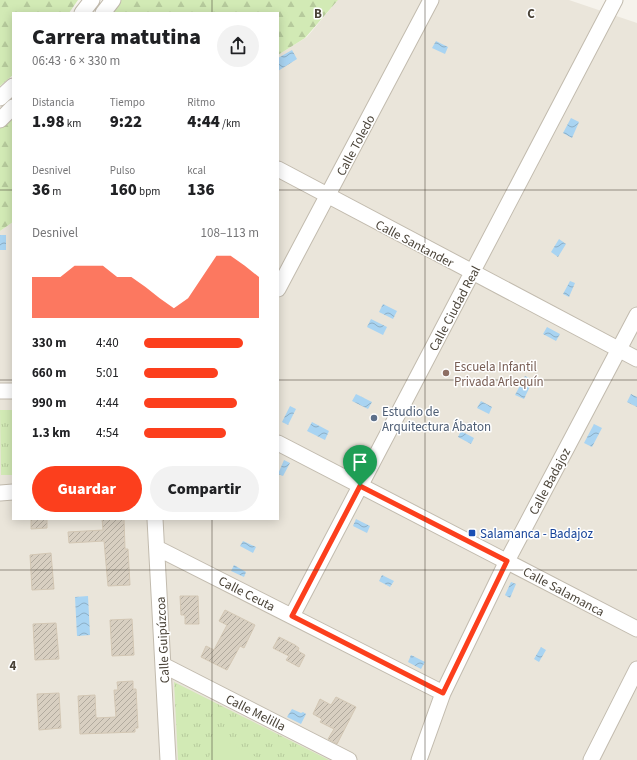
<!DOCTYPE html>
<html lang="es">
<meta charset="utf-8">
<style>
:root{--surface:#fff;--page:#f2f2f2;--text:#202124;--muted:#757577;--accent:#fc3f1d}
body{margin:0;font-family:"Source Sans 3",sans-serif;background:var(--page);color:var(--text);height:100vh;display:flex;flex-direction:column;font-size:15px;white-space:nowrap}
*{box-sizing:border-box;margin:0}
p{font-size:13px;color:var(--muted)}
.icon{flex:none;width:22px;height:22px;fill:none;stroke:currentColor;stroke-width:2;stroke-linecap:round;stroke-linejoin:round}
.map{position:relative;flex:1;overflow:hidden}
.panel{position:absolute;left:12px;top:12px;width:267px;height:508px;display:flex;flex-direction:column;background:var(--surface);border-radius:0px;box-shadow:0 2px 10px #0003}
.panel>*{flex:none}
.pin{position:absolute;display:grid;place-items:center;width:34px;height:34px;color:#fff;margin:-41px -17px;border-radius:50% 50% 50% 0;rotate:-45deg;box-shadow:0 0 4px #0007}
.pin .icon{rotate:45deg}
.round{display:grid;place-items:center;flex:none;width:42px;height:42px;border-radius:21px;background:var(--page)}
.headline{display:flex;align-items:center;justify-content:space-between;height:68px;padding:0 20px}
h1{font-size:22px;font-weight:800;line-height:30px}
.figures{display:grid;grid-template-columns:repeat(3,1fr);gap:6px;height:68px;padding:4px 20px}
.figures div{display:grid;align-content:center}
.figures b{font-size:17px;font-weight:800}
.figures small{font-size:11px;font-weight:400}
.figures p{font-size:11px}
.chart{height:112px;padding:8px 20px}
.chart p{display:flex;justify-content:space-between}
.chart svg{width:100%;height:72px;margin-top:4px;fill:var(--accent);opacity:.7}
.button{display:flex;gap:8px;margin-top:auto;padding:8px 20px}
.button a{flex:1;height:46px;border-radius:24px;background:var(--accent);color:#fff;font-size:16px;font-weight:800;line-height:46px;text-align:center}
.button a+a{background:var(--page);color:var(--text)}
ul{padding:0 20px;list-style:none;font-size:13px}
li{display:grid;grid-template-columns:64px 48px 1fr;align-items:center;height:30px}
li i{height:10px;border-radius:5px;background:var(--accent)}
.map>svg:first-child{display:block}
.residential{fill:#eae5da}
.grass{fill:url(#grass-tufts)}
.forest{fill:url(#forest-firs)}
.pitch{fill:#d2eab5}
.water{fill:url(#water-waves)}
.building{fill:url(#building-hatch);stroke:#d3c7b4}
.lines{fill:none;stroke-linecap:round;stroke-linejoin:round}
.minor-casing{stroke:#c2bbae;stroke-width:17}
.minor{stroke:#fff;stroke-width:15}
.route-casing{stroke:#fff;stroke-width:8}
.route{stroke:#fc3f1d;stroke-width:5}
.grid{fill:none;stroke:#4b4439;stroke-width:1;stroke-opacity:0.55}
.education-dot{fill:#8d6e63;stroke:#fff;stroke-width:1.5}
.service-dot{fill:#5c6f8a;stroke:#fff;stroke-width:1.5}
.transit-dot{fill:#1a4fb4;stroke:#fff;stroke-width:1.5}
.labels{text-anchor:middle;stroke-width:3;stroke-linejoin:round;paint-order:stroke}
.street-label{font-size:13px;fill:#4b4439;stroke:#fff}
.education-label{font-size:13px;fill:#785e54;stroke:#fff;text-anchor:start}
.service-label{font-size:13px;fill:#4e5e75;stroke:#fff;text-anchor:start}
.transit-label{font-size:13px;fill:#164399;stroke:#fff;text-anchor:start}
.grid-label{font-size:13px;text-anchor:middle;font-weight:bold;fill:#4b4439;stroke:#fff;stroke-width:3;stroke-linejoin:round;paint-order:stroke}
</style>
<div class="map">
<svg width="637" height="760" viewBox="0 0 637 760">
<defs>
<pattern id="grass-tufts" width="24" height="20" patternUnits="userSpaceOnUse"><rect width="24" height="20" fill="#d2eab5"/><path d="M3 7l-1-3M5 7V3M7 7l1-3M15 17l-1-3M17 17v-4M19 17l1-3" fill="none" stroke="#b6ca9c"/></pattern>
<pattern id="forest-firs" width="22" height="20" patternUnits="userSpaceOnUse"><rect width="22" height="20" fill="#d2eab5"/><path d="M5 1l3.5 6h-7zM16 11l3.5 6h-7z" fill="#b6ca9c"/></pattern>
<pattern id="water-waves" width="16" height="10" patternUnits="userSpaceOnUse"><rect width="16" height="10" fill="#a9d4f2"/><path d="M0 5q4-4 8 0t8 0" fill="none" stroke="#8caec5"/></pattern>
<pattern id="building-hatch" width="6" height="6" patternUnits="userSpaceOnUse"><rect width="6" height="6" fill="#d8cfc1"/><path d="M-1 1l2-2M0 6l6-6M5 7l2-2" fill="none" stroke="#b1aa9e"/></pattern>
</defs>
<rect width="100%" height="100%" fill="#f6f3ec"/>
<!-- residential -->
<path class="residential" d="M338,0H569L637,23V760H0V231L13,222V519H278V55L307,37Z"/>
<!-- grass -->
<path class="grass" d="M0,410H13V475H1Z
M174,682L329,760H178Z"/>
<!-- forest -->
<path class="forest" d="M0,0H78L69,13H13V75L0,86Z
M120,0H338L305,38L278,55V13H110Z
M13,113V222L0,231V125Z"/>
<!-- pitch -->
<path class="pitch" d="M219,738L262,760H207Z"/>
<!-- water -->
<path class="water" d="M436,41L448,47L445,54L432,48Z
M292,50L297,59L278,71V58Z
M571,118L579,122L572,138L563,133Z
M0,235H6V250H0Z
M559,239L566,244L558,257L551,252Z
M570,281L575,283L569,297L563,294Z
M383,304L397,311L393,319L379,312Z
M371,319L387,327L383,335L367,327Z
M547,327L560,334L556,341L543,334Z
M525,376L533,380L524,399L515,395Z
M356,394L372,402L368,409L352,401Z
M631,394L637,397V407L627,402Z
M481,401L492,407L489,414L477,408Z
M290,406L296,409L288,425L282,422Z
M312,422L329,431L325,440L307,431Z
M594,424L602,428L592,447L584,443Z
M461,431L474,438L471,444L458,437Z
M284,460L290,463L283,476L278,474Z
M356,519L370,526L367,533L353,526Z
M243,541L256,547L253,553L240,546Z
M234,565L246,572L244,577L231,571Z
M382,575L394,581L390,587L379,581Z
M511,582L516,584L510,598L505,595Z
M88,596L90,635L77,636L75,597Z
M541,647L546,650L539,662L534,659Z
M411,655L425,662L421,669L408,662Z
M292,709L301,713L303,712L306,714L301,724L287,717Z"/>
<!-- building -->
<path class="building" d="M31,519H47V528L31,529Z
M102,519H124L125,549H128L130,585L108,586L104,541L69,543L68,532L103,530Z
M51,553L54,589L32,590L30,555Z
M180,596H198L199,624H185V615H181Z
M225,610L255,625L244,648L240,646L227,670L201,657L206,646L214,650L216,646L227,625L219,621Z
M132,619L134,655L112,656L110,620Z
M56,623L59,659L35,660L33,624Z
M279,637L295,645L299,648L298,651L305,655L299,667L286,660L289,656L273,648Z
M133,681V689H136L138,728H135V732L80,734L78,696L95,695L96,718L116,717L114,690H118L117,682Z
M59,693L61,728L39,730L37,694Z
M336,697L356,707L337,744L328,739L334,729L320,722L322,719L313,714L320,699L331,705Z"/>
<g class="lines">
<defs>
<path id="minor" d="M82,13L92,0
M103,13L113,0
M0,98L13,86
M0,120L13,107
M278,169L637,359
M278,289L431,0
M0,391H13
M278,443L637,629
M0,493L13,492
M155,519L168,760
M157,548L443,693
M292,616L615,0
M163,665L349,760
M419,760L443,693L507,561L637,315
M591,760L637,669"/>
</defs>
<!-- minor casing -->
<use href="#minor" class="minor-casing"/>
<!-- minor -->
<use href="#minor" class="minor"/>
</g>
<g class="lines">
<defs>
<path id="route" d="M360,486L507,561L443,693L292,616Z"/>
</defs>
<!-- route casing -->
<use href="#route" class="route-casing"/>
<!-- route -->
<use href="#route" class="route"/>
</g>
<!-- grid -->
<path class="grid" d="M212,0V13M425,0V760M0,190H13M278,190H637M0,380H13M278,380H637M212,519V760M0,570H637"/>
<!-- markers -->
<circle class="education-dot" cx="446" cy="373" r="4"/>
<circle class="service-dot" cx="374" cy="418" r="4"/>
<rect class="transit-dot" x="468" y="529" width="8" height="8" rx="2"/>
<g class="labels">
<!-- street labels -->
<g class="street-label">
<text transform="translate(355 145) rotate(-62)" y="5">Calle Toledo</text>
<text transform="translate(415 243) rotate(28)" y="5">Calle Santander</text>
<text transform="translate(454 308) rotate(-62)" y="5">Calle Ciudad Real</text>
<text transform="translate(549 481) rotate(-62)" y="5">Calle Badajoz</text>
<text transform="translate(564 591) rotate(28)" y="5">Calle Salamanca</text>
<text transform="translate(247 593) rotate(27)" y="5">Calle Ceuta</text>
<text transform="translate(162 640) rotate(-93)" y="5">Calle Guipúzcoa</text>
<text transform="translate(256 712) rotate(27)" y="5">Calle Melilla</text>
</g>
<!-- education labels -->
<g class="education-label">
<text x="454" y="371">Escuela Infantil<tspan x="454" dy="15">Privada Arlequín</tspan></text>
</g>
<!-- service labels -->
<g class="service-label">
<text x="382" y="416">Estudio de<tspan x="382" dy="15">Arquitectura Ábaton</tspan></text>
</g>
<!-- transit labels -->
<g class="transit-label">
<text x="480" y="538">Salamanca - Badajoz</text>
</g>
</g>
<g class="grid-label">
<text x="318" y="18">B</text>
<text x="531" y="18">C</text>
<text x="13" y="670">4</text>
</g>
</svg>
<div class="pin" style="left:360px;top:486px;background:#1e9e55"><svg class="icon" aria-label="arrive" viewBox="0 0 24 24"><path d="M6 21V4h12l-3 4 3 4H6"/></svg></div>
<section class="panel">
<div class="headline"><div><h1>Carrera matutina</h1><p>06:43 · 6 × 330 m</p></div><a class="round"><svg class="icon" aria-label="share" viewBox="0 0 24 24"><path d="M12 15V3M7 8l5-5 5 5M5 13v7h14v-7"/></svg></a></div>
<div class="figures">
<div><p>Distancia</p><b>1.98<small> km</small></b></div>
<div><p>Tiempo</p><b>9:22</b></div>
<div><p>Ritmo</p><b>4:44<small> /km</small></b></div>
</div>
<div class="figures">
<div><p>Desnivel</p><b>36<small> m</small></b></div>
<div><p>Pulso</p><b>160<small> bpm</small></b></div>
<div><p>kcal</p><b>136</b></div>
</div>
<div class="chart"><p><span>Desnivel</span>108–113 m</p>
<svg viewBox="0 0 160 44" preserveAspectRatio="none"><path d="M0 44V19L10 19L20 19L30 12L40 12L50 12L60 19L70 19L80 25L90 32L100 38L110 32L120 19L130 6L140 6L150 12L160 19V44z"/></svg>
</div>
<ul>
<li><b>330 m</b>4:40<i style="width:86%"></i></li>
<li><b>660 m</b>5:01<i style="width:64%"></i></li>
<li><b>990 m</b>4:44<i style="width:81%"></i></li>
<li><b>1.3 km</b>4:54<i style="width:71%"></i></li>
</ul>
<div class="button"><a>Guardar</a><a>Compartir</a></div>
</section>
</div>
